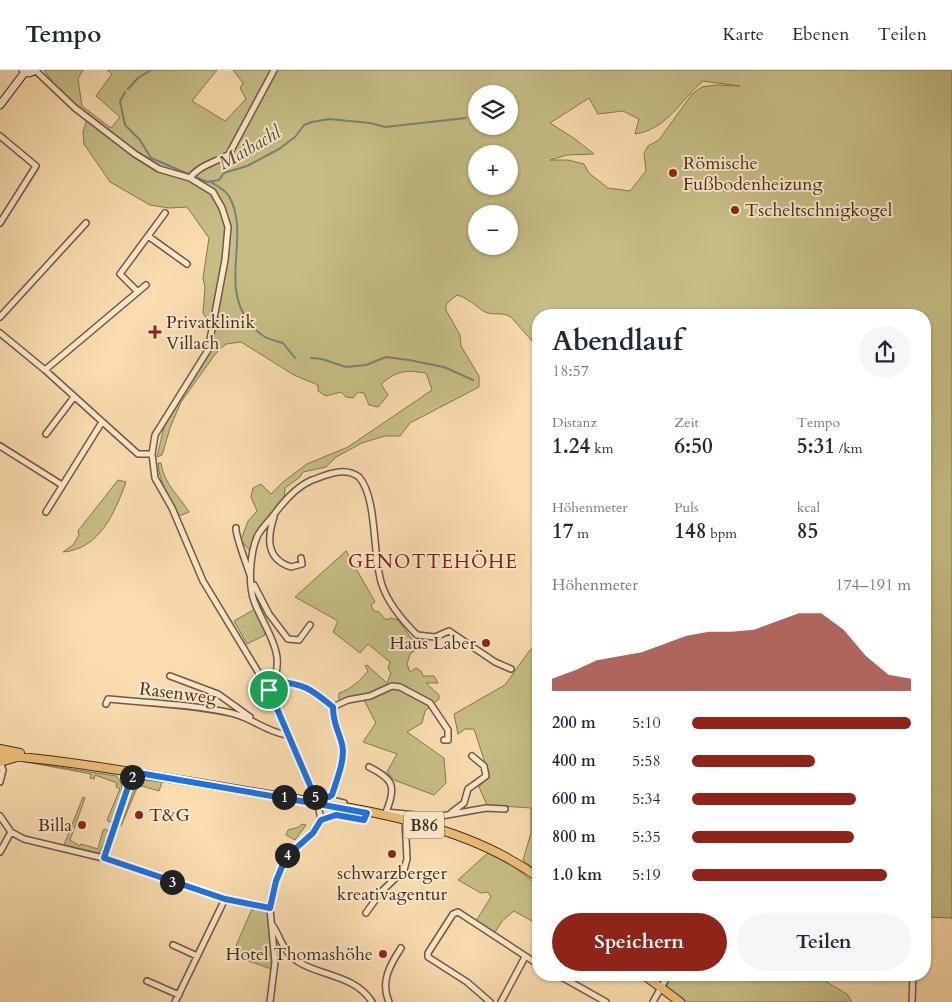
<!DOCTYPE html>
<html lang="de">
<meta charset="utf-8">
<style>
:root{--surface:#fff;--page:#f6f6f7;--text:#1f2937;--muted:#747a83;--line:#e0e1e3;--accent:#8f2418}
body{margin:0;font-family:Cardo,serif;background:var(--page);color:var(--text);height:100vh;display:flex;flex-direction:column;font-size:19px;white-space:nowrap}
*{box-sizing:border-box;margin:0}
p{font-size:16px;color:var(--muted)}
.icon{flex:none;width:28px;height:28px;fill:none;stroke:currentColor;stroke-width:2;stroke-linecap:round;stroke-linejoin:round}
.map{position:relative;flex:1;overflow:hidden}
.side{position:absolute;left:532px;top:239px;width:399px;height:672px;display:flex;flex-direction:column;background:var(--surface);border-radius:20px;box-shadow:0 1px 4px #0004}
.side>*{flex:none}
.tools{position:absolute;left:468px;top:15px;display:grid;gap:10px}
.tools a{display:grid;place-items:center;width:50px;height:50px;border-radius:50%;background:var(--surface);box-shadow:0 1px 4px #0004;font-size:25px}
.pin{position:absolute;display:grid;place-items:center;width:42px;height:42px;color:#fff;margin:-21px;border:2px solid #fff;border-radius:50%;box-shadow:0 1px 5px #0007}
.km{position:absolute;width:25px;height:25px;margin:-12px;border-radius:50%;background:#222;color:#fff;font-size:14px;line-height:25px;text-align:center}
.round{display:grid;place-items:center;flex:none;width:52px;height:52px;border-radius:26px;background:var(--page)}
.summary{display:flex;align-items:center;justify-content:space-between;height:85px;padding:0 20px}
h1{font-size:28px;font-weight:800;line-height:38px}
.stats{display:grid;grid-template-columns:repeat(3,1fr);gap:8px;height:85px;padding:5px 20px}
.stats div{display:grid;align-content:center}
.stats b{font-size:21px;font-weight:800}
.stats small{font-size:14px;font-weight:400}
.stats p{font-size:14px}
.chart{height:140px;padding:10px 20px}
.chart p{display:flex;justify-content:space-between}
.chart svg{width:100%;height:90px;margin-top:5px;fill:var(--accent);opacity:.7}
.primary-button{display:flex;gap:10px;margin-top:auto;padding:10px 20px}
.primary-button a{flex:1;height:58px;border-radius:30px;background:var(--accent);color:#fff;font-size:20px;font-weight:800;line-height:58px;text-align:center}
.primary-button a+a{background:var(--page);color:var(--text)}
ul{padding:0 20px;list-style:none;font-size:16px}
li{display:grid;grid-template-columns:80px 60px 1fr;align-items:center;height:38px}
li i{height:12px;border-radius:6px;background:var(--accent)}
header{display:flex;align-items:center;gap:30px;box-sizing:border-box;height:70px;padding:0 25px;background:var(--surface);border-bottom:1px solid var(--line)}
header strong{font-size:24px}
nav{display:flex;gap:28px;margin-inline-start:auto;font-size:18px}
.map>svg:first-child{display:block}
.green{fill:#c6be85;stroke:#847655;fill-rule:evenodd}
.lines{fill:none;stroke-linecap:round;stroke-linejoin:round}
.stream{stroke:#798278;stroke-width:2}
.street-casing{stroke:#6f5947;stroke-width:8}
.secondary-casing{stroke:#412d25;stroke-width:9}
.primary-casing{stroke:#412d25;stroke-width:10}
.street{stroke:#fce8ca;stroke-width:5}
.secondary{stroke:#fce8ca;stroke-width:7}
.primary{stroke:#edbe77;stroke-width:8}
.route-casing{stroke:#fff;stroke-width:10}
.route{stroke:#1a73e8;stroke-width:6}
.poi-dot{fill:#8f2418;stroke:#fce8ca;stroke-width:2}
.labels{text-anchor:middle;stroke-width:4;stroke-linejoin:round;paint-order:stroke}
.shield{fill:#fce8ca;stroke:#796556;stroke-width:1}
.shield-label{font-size:16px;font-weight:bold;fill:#412d25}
.poi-label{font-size:18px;fill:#412d25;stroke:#fce8ca;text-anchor:start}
.street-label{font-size:18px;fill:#412d25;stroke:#fce8ca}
.water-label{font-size:19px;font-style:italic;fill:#585048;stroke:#fce8ca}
.neighbourhood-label{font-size:19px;letter-spacing:1px;fill:#7a1f14;stroke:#fce8ca}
</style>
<header>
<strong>Tempo</strong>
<nav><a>Karte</a><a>Ebenen</a><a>Teilen</a></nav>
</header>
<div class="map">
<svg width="952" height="932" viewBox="0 0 952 932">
<rect width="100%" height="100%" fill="#fadcae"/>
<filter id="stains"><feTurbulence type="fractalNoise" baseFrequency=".004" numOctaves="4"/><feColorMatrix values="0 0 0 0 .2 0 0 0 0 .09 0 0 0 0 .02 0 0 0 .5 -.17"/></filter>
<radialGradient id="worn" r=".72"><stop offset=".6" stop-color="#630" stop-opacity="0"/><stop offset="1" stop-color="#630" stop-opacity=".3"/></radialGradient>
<!-- green -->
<path class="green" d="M44,0H83L78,9L82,36L111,58L120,47L96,26L112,4L107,0H217L192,31L225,51L246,29L240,18L243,13L233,0H952V848L926,847L925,845V245H539V279L511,247C502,242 496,245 488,243C481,242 470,228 457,225L446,234V240L460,265L461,276L479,306V317L410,353L400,366H385L362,373L336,387L326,397L303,402L300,407L285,418L284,430L271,443L257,463L250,481L241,470L248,451L257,441L251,427L253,418L261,414L271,424L283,412L307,394L348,377L432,320L426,303C405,300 398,300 381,314L388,325L378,337L369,335L364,323L358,322L353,328L346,327L341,322L326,326L318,321V315L294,305L241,272L226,274L216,283L181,332L170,358L162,385L157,387L164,357L173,339L209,277L211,255L203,243L205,217L203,208L209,168L187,137L169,138L150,135L110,112L84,74L83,62L88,46L61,23ZM703,11L740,16L715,15L702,17L692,24L659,70L648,76L644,83L646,101L630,121L608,118L589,103L584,94L568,90H550L567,85L594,84L575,69L550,53L589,28L598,44L623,41L639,49L635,64C668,59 680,30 703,11ZM476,24H509V56H476ZM476,84H509V116H476ZM138,85L159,97L188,105L192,112L160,101L135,88ZM476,144H509V176H476Z
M158,393H161C164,414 179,426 189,442L179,446C170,428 159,413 158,393Z
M118,410L126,412C115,442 100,479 63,482L73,475L79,465L78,461Z
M346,481L375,532L371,535L374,541L379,542L386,550L391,548L398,550L414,572L424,569L428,571L410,584L407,594L410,602L416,598L421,601L423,606H434L438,613H426L439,625V629L425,641L422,653L407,662L444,688L446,713L434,725L394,710L387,702L397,684L363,672L376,653L364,630L377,626L339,632V623C350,620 361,610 368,601L365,596L367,595L387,613L391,603L388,598L390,592L368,574L360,583L333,562L338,551L295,527Z
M255,539L264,558L265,565L247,574L234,551Z
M539,575V803L523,790L531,763V738L487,735L479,717L489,705L474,659H465L458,664L454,644L505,615L530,580Z
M21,691L116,706C129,718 118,738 113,751L109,752L107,750L120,719L116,717L117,713L95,705L94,709L90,708L91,704Z
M145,710L162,712L159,721L142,716L137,718L121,756L135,716Z
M83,727L85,728L70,770L80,776L81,774L98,779L103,760L106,759L109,763L99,783L64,775Z
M302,754L306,755L295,770L286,765L288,760L299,757Z
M490,781L507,791L539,817V855L514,841L502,851L494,864L476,851L491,827L488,822L481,823L458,810Z
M252,839L264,841L271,845L274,900L232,885Z
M671,905H815L847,924L852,932H688L668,920L667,915Z"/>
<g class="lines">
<!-- stream -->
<path class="stream" d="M128,19L138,8L151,0
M125,22L120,31L125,55L140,70L151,88L207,112L219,110L224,103L247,96L279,79L295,67L304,55L312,52L329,49L370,53L385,57L466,48
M211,112C218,116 225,120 229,126C251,165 219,214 249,252C260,266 266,269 283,273L295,288
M311,288L322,289L346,297L366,295L386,287L409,290L444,297L473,310"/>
<defs>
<path id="street" d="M36,1L75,38L135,84L159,99L190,108L213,122L222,138L228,157L225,190L208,280L155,365L152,384L155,408L172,438L203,511L269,620L318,734L321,750L313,763L286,787L276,811L270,839L275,892L270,932
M0,66L36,96L0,153
M190,108C199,95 217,92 229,84L274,0
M148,166L187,194
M138,222L120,204L165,143
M0,247L86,153
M0,263L45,300L138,384H152
M45,300L146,215
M46,364L74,327
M0,376L62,415
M46,442L102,352
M274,447C267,468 266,489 291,497L302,494L301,488
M236,458C235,465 247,495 250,505
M254,515L269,544L288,569L299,570L310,555
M170,606L218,624L250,647
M275,611C304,614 310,618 333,637
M269,620C290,585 266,563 254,531C248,514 250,484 257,467C260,460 268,452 273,446C283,432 296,417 312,410C327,405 344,396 359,407C378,429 372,486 382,515C388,533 404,552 417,565L435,567L449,561L495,592L511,599
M106,634L108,629C148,633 191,634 231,643C253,648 264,661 287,665
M333,637L348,630L370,626L392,616L400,617L430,633L448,660V670H444
M369,697C393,709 397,716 386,742
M0,712L3,700L0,692
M314,724L329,727L332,725C336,711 346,689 342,674C338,659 333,654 333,637
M326,727L327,729L344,733
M451,743L464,733L468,719L486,706L484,696L472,686
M0,746L11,762L24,769L103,788L225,829L270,839
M384,746L386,742L436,747L486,738L505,739
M321,750L337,745L363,750L367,743
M0,782L11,762
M103,788L133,702
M366,843L381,822L404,800L407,789L405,750
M273,856C278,863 281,873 286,880C305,908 351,899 372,932
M173,875L197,886
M558,905L606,932
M147,911L179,925
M175,932L225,829
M389,932C380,912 390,895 401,878
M490,932L467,912L428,887V883L453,844L458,842L539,895
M501,932L525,887
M653,932L668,905
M912,932L913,905"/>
<path id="secondary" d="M23,0L29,3L36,0
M0,35L25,2"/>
<path id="primary" d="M0,679L20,683
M0,685C81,692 160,707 240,720C340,737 456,747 539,808
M0,692L14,688
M644,905L680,932"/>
</defs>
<!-- street casing -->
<use href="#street" class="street-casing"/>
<!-- secondary casing -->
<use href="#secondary" class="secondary-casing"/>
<!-- primary casing -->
<use href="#primary" class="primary-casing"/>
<!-- street -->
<use href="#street" class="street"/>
<!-- secondary -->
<use href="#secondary" class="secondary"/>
<!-- primary -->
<use href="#primary" class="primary"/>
</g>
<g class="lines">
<defs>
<path id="route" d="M269,620L318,734L133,702L104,788L225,829L270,838L276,811L286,787L313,763L321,750L336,745L364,750L367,743L318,734L314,724L329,727L332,725C336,711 346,689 342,674C338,659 333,654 333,637C310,618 304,614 275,611L269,620"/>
</defs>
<!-- route casing -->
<use href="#route" class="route-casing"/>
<!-- route -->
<use href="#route" class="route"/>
</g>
<!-- markers -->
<g class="poi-dot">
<circle cx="673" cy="103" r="5"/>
<circle cx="735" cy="140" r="5"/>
<path d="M152.5 254.5h5v5h5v5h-5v5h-5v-5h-5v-5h5z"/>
<circle cx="486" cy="573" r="5"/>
<circle cx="139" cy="745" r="5"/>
<circle cx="82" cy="755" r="5"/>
<circle cx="392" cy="784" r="5"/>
<circle cx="383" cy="884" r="5"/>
</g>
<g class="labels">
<!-- shield labels -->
<rect class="shield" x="404" y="741.5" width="40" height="27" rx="4"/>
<g class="shield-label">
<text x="424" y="761">B86</text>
</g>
<!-- poi labels -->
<g class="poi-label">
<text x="683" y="99">Römische<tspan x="683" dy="21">Fußbodenheizung</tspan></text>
<text x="745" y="146">Tscheltschnigkogel</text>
<text x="166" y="258">Privatklinik<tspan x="166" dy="21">Villach</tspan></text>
<text x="476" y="579" text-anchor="end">Haus Laber</text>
<text x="149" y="751">T&amp;G</text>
<text x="72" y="761" text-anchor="end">Billa</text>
<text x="392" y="809" text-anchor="middle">schwarzberger<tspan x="392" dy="21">kreativagentur</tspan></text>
<text x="373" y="890" text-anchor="end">Hotel Thomashöhe</text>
</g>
<!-- street labels -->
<g class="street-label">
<text transform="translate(178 623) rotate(7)" y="6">Rasenweg</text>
</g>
<!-- water labels -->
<g class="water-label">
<text transform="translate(249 77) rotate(-30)" y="7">Maibachl</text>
</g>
<!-- neighbourhood labels -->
<g class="neighbourhood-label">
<text x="433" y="498">GENOTTEHÖHE</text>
</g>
</g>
<rect width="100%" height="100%" filter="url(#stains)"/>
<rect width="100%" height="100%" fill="url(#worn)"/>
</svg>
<div class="tools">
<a><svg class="icon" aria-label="layers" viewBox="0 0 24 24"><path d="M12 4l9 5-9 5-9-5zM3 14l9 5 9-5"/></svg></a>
<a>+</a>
<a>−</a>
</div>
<div class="pin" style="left:269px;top:620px;background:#1e9e55"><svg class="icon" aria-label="arrive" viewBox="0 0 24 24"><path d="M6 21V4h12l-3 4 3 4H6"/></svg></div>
<b class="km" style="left:284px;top:727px">1</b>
<b class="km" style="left:132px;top:707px">2</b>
<b class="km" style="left:172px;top:812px">3</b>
<b class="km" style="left:287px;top:785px">4</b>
<b class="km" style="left:315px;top:727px">5</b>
<section class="side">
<div class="summary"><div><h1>Abendlauf</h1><p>18:57</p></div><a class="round"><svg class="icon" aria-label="share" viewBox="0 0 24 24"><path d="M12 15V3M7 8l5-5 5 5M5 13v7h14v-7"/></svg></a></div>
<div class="stats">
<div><p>Distanz</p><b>1.24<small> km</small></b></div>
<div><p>Zeit</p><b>6:50</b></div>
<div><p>Tempo</p><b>5:31<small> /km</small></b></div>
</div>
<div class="stats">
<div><p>Höhenmeter</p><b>17<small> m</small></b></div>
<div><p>Puls</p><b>148<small> bpm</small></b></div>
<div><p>kcal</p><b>85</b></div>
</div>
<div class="chart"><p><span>Höhenmeter</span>174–191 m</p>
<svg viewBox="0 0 160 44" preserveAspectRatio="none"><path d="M0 44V38L10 34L20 29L30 27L40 25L50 21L60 17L70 15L80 15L90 14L100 10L110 6L120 6L130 14L140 27L150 36L160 38V44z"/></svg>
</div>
<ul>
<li><b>200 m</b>5:10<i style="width:100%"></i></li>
<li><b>400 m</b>5:58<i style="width:56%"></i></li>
<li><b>600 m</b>5:34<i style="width:75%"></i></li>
<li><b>800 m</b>5:35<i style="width:74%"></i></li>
<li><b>1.0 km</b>5:19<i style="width:89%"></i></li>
</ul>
<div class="primary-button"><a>Speichern</a><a>Teilen</a></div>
</section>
</div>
